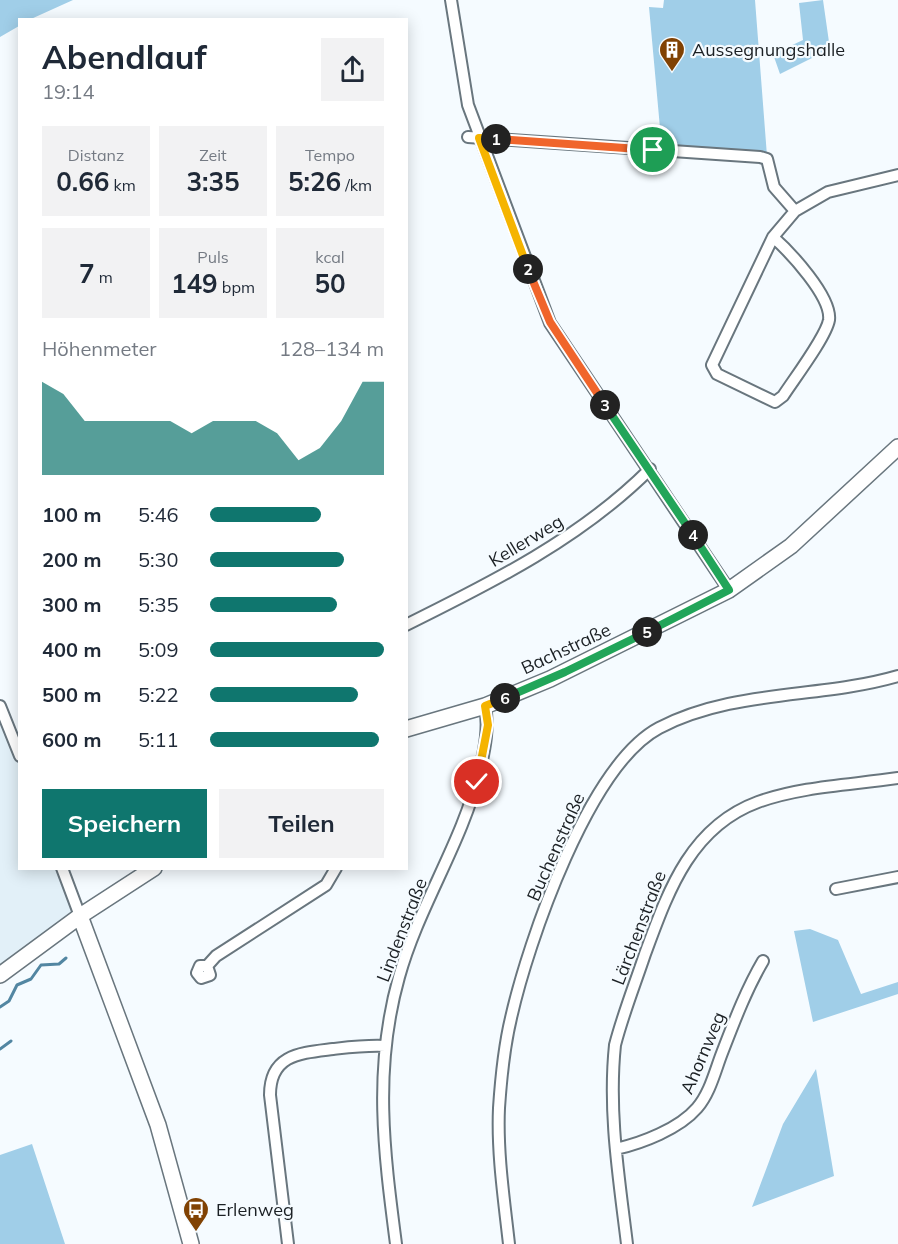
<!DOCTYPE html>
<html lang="de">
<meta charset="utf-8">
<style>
:root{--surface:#fff;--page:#f2f2f3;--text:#1f2937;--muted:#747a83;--accent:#0f766e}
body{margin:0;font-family:Mulish,sans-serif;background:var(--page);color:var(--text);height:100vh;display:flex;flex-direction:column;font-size:22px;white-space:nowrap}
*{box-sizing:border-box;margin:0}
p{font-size:20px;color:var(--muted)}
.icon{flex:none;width:33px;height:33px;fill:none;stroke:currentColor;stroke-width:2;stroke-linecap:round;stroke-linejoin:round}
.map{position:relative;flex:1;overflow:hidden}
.sheet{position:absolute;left:18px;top:18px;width:390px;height:852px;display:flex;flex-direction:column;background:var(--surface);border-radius:0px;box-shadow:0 3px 15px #0003}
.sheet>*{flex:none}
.pin{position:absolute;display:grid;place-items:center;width:51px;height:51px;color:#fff;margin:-26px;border:3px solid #fff;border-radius:50%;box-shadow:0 2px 6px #0007}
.km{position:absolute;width:30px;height:30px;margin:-15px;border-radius:50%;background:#222;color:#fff;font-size:16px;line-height:30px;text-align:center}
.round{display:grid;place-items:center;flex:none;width:63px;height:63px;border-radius:0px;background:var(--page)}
.summary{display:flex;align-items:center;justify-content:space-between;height:102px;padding:0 24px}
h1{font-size:33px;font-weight:700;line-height:45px}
.figures{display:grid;grid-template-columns:repeat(3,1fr);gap:9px;height:102px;padding:6px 24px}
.figures div{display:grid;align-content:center;border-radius:0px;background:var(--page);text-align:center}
.figures b{font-size:26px;font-weight:700}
.figures small{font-size:16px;font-weight:400}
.figures p{font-size:16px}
.chart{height:168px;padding:12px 24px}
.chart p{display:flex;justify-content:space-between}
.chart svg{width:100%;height:108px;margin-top:6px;fill:var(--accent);opacity:.7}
.primary-button{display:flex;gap:12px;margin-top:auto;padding:12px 24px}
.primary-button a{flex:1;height:69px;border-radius:0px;background:var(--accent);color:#fff;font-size:24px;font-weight:700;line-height:69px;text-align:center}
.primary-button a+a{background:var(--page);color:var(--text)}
ul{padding:0 24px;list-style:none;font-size:20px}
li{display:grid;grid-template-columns:96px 72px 1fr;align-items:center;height:45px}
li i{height:15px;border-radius:8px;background:var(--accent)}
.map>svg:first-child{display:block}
.built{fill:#e2f0f8}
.green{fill:#a0cee8}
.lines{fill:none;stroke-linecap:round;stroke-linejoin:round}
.stream{stroke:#5286a2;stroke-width:3}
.street-casing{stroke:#69767e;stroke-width:14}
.secondary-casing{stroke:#69767e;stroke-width:18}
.street{stroke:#fff;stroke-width:10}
.secondary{stroke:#fff;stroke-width:15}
.split-1-casing{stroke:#fff;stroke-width:12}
.split-2-casing{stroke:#fff;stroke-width:12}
.split-3-casing{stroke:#fff;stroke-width:12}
.split-4-casing{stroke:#fff;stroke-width:12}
.split-5-casing{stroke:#fff;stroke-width:12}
.split-6-casing{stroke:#fff;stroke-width:12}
.split-7-casing{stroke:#fff;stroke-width:12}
.split-1{stroke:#f0652b;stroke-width:8}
.split-2{stroke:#f5b400;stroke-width:8}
.split-3{stroke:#f0652b;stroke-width:8}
.split-4{stroke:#22a559;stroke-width:8}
.split-5{stroke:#22a559;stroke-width:8}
.split-6{stroke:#22a559;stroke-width:8}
.split-7{stroke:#f5b400;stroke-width:8}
.labels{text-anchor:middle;stroke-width:4.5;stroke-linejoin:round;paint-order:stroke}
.poi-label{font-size:18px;fill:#1b2024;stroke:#f5fbff;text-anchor:start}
.street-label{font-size:18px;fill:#1b2024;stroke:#f5fbff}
</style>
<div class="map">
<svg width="898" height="1244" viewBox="0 0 898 1244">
<rect width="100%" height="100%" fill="#f5fbff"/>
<!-- built -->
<path class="built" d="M0,707L19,756L20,868L62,869L79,916L0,974Z"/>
<!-- green -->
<path class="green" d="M0,0H73L31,19L20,20L19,26L0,37Z
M664,0H755L767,156L662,150L649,7L663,8Z
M823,0L830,49L780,74L773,54L803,40L799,3Z
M810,929L838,940L861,994L898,982V994L813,1022L794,931Z
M816,1069L834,1176L752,1207L783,1124Z
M32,1144L65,1244H0V1155Z"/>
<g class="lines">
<!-- stream -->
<path class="stream" d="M0,1007L9,1001L17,985L31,979L41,965L59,964L66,958
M0,1049L11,1041"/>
<defs>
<path id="street" d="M451,0L468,105L550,323L729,590
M468,137L760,157L767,159L774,187L795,211
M773,237C790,252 832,297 829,320C826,337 794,379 783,396L775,402L717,374L712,365L773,237L795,211L828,192L898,175
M406,625C493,582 581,538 650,469
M0,706L20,756
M62,868L80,916
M836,889L898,877
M207,966L210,975L201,978L197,973L200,966H207L216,956L326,885L336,868
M616,1149C642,1143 679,1129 697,1108C710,1093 715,1071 722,1053C734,1022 746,990 763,961
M288,1244L270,1095C270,1054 301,1053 333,1049C351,1047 367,1045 385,1046
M396,1244C384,1152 373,1069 399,977C419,905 463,842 480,769C485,748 489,727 485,706
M509,1244C504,1199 497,1153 499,1108C501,1078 504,1047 511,1018C528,942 589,765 659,728C734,689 819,699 898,676
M627,1244C619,1178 608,1112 615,1045C623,1014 635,984 645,954C668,892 690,827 758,802C803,786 852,785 898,778"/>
<path id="secondary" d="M406,729L485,706L550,679L729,590L791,546L898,447
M80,916L158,1125L191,1244
M0,975L80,916L154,868"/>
</defs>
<!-- street casing -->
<use href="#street" class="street-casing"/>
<!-- secondary casing -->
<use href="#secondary" class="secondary-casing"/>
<!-- street -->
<use href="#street" class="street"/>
<!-- secondary -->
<use href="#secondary" class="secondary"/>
</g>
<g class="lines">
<defs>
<path id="split-1" d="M496,139L653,150"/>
<path id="split-2" d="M496,139L479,138L528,269"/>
<path id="split-3" d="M528,269L550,322L605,405"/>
<path id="split-4" d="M605,405L693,535"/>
<path id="split-5" d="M647,632L729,590L693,535"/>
<path id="split-6" d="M505,698L565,672L647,632"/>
<path id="split-7" d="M477,782L488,725L485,706L505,698"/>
</defs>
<!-- split-1 casing -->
<use href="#split-1" class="split-1-casing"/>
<!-- split-2 casing -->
<use href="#split-2" class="split-2-casing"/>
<!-- split-3 casing -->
<use href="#split-3" class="split-3-casing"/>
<!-- split-4 casing -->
<use href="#split-4" class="split-4-casing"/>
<!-- split-5 casing -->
<use href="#split-5" class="split-5-casing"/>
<!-- split-6 casing -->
<use href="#split-6" class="split-6-casing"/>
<!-- split-7 casing -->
<use href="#split-7" class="split-7-casing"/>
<!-- split-1 -->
<use href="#split-1" class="split-1"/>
<!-- split-2 -->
<use href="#split-2" class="split-2"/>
<!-- split-3 -->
<use href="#split-3" class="split-3"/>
<!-- split-4 -->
<use href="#split-4" class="split-4"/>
<!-- split-5 -->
<use href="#split-5" class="split-5"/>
<!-- split-6 -->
<use href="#split-6" class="split-6"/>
<!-- split-7 -->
<use href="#split-7" class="split-7"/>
</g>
<!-- icons -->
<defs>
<symbol id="building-pin" viewBox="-11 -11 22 30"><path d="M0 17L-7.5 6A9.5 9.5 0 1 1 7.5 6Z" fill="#814203" stroke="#f5fbff"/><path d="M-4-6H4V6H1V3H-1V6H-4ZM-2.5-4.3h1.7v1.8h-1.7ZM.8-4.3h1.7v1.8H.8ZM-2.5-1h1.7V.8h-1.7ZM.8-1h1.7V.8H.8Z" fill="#fff"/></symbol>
<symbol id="bus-pin" viewBox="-11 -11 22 30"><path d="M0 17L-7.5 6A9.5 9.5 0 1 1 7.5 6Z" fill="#814203" stroke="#f5fbff"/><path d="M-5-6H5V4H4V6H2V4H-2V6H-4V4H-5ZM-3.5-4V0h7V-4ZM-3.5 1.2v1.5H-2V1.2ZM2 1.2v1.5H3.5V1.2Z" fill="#fff"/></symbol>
</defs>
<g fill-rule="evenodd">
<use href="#building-pin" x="657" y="35" width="30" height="40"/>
<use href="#bus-pin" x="181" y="1195" width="30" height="40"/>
</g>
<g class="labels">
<!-- poi labels -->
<g class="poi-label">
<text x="692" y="56">Aussegnungshalle</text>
<text x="216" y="1216">Erlenweg</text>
</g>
<!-- street labels -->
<g class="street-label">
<text transform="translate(526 541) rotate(-31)" y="6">Kellerweg</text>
<text transform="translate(566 649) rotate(-25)" y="6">Bachstraße</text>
<text transform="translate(556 847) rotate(-66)" y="6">Buchenstraße</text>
<text transform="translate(639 928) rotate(-69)" y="6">Lärchenstraße</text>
<text transform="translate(402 930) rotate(-69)" y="6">Lindenstraße</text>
<text transform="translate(703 1053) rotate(-67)" y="6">Ahornweg</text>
</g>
</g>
</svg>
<div class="pin" style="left:653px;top:150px;background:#1e9e55"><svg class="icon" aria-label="arrive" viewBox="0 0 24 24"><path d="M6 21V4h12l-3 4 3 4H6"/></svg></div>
<div class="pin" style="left:477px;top:782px;background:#d93025"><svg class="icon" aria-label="check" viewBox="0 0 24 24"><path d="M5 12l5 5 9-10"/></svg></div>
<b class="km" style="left:496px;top:139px">1</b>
<b class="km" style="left:528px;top:269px">2</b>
<b class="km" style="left:605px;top:405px">3</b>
<b class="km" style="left:693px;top:535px">4</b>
<b class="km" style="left:647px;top:632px">5</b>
<b class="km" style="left:505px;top:698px">6</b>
<section class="sheet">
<div class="summary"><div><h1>Abendlauf</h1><p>19:14</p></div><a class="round"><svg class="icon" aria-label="share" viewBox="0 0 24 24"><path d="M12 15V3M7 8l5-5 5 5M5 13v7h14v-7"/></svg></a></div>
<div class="figures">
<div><p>Distanz</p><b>0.66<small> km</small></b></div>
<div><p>Zeit</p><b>3:35</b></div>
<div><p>Tempo</p><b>5:26<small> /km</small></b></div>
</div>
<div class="figures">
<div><b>7<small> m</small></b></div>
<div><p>Puls</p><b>149<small> bpm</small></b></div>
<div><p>kcal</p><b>50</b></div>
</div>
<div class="chart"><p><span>Höhenmeter</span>128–134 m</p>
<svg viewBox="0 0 160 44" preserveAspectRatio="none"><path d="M0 44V6L10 11L20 22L30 22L40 22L50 22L60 22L70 27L80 22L90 22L100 22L110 27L120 38L130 33L140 22L150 6L160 6V44z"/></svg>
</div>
<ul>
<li><b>100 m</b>5:46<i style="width:64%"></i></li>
<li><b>200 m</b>5:30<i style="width:77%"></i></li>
<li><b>300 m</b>5:35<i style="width:73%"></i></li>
<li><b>400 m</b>5:09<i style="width:100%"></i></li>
<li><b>500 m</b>5:22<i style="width:85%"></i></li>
<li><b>600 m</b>5:11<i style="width:97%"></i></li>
</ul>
<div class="primary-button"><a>Speichern</a><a>Teilen</a></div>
</section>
</div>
